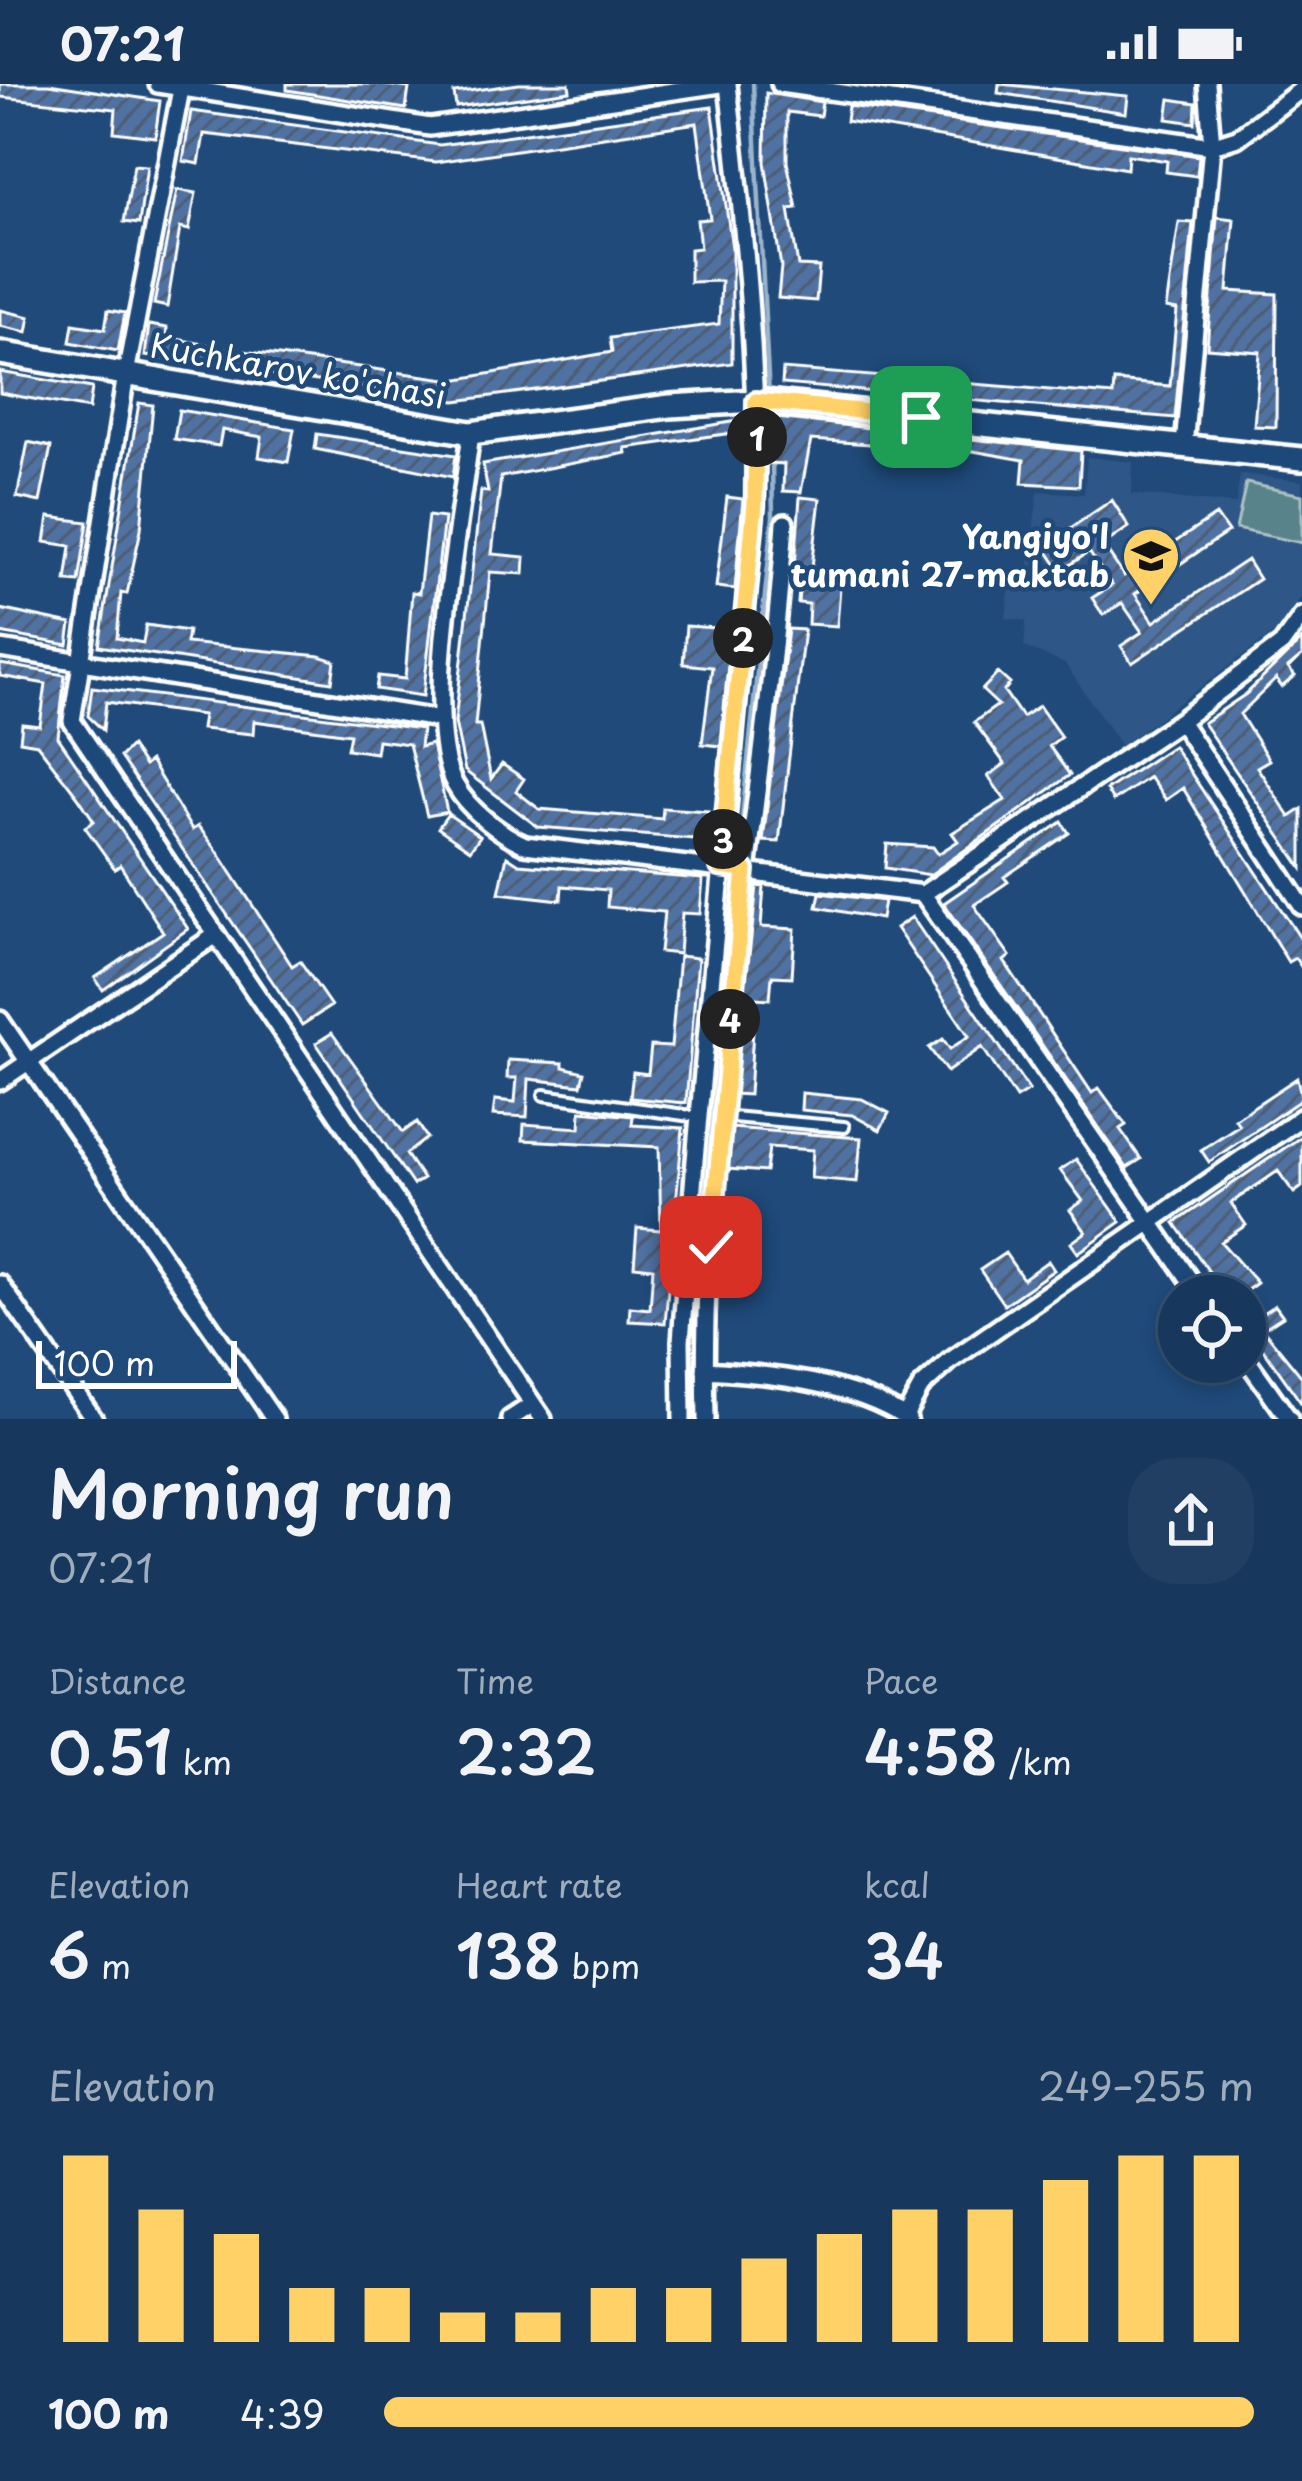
<!DOCTYPE html>
<meta charset="utf-8">
<style>
:root{--surface:#17385c;--page:#203f62;--text:#f1f3f6;--muted:#9eacbb;--line:#365272;--accent:#ffd166}
body{margin:0;font-family:"Playpen Sans",sans-serif;background:var(--page);color:var(--text);height:100vh;display:flex;flex-direction:column;font-size:45px;white-space:nowrap}
*{box-sizing:border-box;margin:0}
p{font-size:39px;color:var(--muted)}
.icon{flex:none;width:66px;height:66px;fill:none;stroke:currentColor;stroke-width:2;stroke-linecap:round;stroke-linejoin:round}
.map{position:relative;height:1335px;overflow:hidden}
.side{display:flex;flex-direction:column;background:var(--surface);flex:1}
.side>*{flex:none}
.controls{position:absolute;left:1158px;top:1191px;display:grid;gap:24px}
.controls a{display:grid;place-items:center;width:108px;height:108px;border-radius:50%;background:var(--surface);box-shadow:0 6px 18px #0003,0 0 0 3px var(--line);font-size:60px}
.scale{position:absolute;left:36px;bottom:30px;width:201px;box-sizing:border-box;padding-left:12px;border:6px solid #fff;border-top:0;font-size:33px;line-height:42px;white-space:nowrap;color:#fff;-webkit-text-stroke:9px #1f4a7a;paint-order:stroke}
.pin{position:absolute;display:grid;place-items:center;width:102px;height:102px;color:#fff;margin:-51px;border-radius:24px;box-shadow:0 6px 18px #0006}
.km{position:absolute;width:60px;height:60px;margin:-30px;border-radius:50%;background:#222;color:#fff;font-size:33px;line-height:60px;text-align:center}
.round{display:grid;place-items:center;flex:none;width:126px;height:126px;border-radius:48px;background:var(--page)}
.overview{display:flex;align-items:center;justify-content:space-between;height:204px;padding:0 48px}
h1{font-size:66px;font-weight:600;line-height:90px}
.stats{display:grid;grid-template-columns:repeat(3,1fr);gap:18px;height:204px;padding:12px 48px}
.stats div{display:grid;align-content:center}
.stats b{font-size:60px;font-weight:600}
.stats small{font-size:33px;font-weight:400}
.stats p{font-size:33px}
.chart{height:336px;padding:24px 48px}
.chart p{display:flex;justify-content:space-between}
.chart svg{width:100%;height:216px;margin-top:12px;stroke:var(--accent);stroke-width:6}
ul{padding:0 48px;list-style:none;font-size:39px}
li{display:grid;grid-template-columns:192px 144px 1fr;align-items:center;height:90px}
li i{height:30px;border-radius:15px;background:var(--accent)}
.status{display:flex;justify-content:space-between;align-items:center;height:84px;padding:0 60px;background:var(--surface);direction:ltr}
.status svg{height:33px;fill:currentColor}
.map>svg:first-child{display:block}
.built{fill:#2d5686}
.green{fill:#59838a;stroke:#acc1c4;stroke-width:3}
.lines{fill:none;stroke-linecap:round;stroke-linejoin:round}
.stream{stroke:#9ab4cd;stroke-width:4.5}
.building{fill:url(#building-hatch);stroke:#fff;stroke-width:3}
.lane-casing{stroke:#fff;stroke-width:16}
.street-casing{stroke:#fff;stroke-width:24}
.secondary-casing{stroke:#fff;stroke-width:30}
.lane{stroke:#1f4a7a;stroke-width:8}
.street{stroke:#1f4a7a;stroke-width:15}
.secondary{stroke:#1f4a7a;stroke-width:21}
.route-casing{stroke:#fff;stroke-width:24}
.route{stroke:#ffd166;stroke-width:15}
.labels{text-anchor:middle;stroke-width:9;stroke-linejoin:round;paint-order:stroke}
.street-label{font-size:33px;fill:#fff;stroke:#1f4a7a}
.poi-label{font-size:33px;font-weight:bold;fill:#fff;stroke:#1f4a7a;text-anchor:end}
</style>
<div class="status"><b>07:21</b><svg viewBox="0 0 49 12"><path d="M0 12V9h3v3zM5 12V6h3v6zM10 12V3h3v9zM15 12V0h3v12zM26 1h20v11H26zM47 4h2v5h-2z"/></svg></div>
<div class="map">
<svg width="1302" height="1335" viewBox="0 0 1302 1335">
<defs>
<pattern id="building-hatch" width="6" height="6" patternUnits="userSpaceOnUse" patternTransform="scale(3)"><rect width="6" height="6" fill="#4f72a2"/><path d="M-1 1l2-2M0 6l6-6M5 7l2-2" fill="none" stroke="#4d5d73"/></pattern>
</defs>
<rect width="100%" height="100%" fill="#1f4a7a"/>
<filter id="ink" filterUnits="userSpaceOnUse"><feTurbulence type="fractalNoise" baseFrequency=".00833" numOctaves="2"/><feDisplacementMap in="SourceGraphic" scale="24" xChannelSelector="R" yChannelSelector="G"/><feConvolveMatrix kernelMatrix="1 2 1 2 8 2 1 2 1" color-interpolation-filters="sRGB"/></filter>
<g filter="url(#ink)">
<!-- built -->
<path class="built" d="M1087,373L1133,378L1132,410L1236,420L1240,390L1302,397V512L1277,547L1121,662L1065,580L1024,563L1026,537L1006,534L1011,485L1028,486L1038,407L1084,410Z"/>
<!-- green -->
<path class="green" d="M1246,399L1302,411V459L1236,445Z"/>
<g class="lines">
<!-- stream -->
<path class="stream" d="M753,0L769,312
M719,957L773,433L772,377
M696,1335L699,1286"/>
</g>
<!-- building -->
<path class="building" d="M0,0H49L160,17L155,53L114,48L116,25L0,13Z
M287,0H377L409,4L406,25L287,6Z
M519,0H569L570,7L456,23L454,9Z
M999,0L1128,12L1126,29L998,9Z
M766,9L822,18L820,32L787,28V78L797,124L789,125L798,182L819,183L816,217L778,214L781,183L765,78Z
M1170,15L1196,19L1195,39L1167,35Z
M848,22L1199,72L1197,92L1166,88L1167,77L1155,75L1128,71L1127,85L846,37Z
M712,23L732,164V279L456,317L145,272L149,241L167,244L166,253L229,265L454,296L612,268L610,254L719,240L721,197L690,198V165L700,164L697,136L710,135L697,39L436,78L204,50L199,80L183,77L191,27L440,61Z
M134,81L147,82L139,140L124,138Z
M177,106L196,109L189,146L180,144L167,223L154,220Z
M1217,133L1234,135L1228,207L1277,210L1276,343L1254,342L1260,268L1207,264Z
M1179,138L1193,139L1175,334L782,300L783,285L1113,311L1114,297L1170,302L1177,226L1166,224Z
M0,226L30,233L27,248L0,242Z
M108,226L125,229L118,267L70,258L73,240L105,245Z
M0,288L92,304L89,325L0,309Z
M139,319L153,321L141,445L127,510L121,509L117,554L143,559L146,541L188,547L186,559L320,572L335,577L332,598L99,562Z
M179,326L294,345L288,378L259,373L262,353L222,346L219,362L174,355Z
M767,333L1081,367L1079,402L1022,399L1024,376L973,367L811,356L801,408L783,407L784,380L767,379Z
M743,336V378L740,348L625,364L626,369L501,393L492,470L525,473L524,490L490,488L475,641H480L491,695L502,680L524,695L516,707L539,725L662,735L663,724L708,727L706,756L538,743L465,687L455,638L481,407L488,408L483,380Z
M317,350L456,371L453,393L315,365Z
M28,358L51,363L40,418L17,413Z
M727,413L743,415L735,505L716,503Z
M800,413L820,415L810,500L840,503L837,542L808,540L809,520L798,519L800,496H794Z
M1112,416L1129,443L1103,461L1124,492L1216,431L1228,448L1135,510L1154,538L1247,476L1259,495L1132,579L1121,562L1142,548L1122,519L1103,531L1092,514L1112,501L1089,468L1061,487L1044,462Z
M428,432L444,434L423,612L376,605L378,592L405,595L412,508L419,509Z
M49,433L88,438L79,498L66,497L71,462L45,458Z
M0,525L71,540L68,561L0,549Z
M686,542L731,545L721,662L702,660L712,583L683,580Z
M788,545L804,546L779,758L763,757Z
M1302,556V572L1288,584L1295,592L1282,603L1276,595L1240,630L1269,676L1257,683L1290,733L1302,725V784L1203,639L1246,610Z
M0,580L65,591L58,653L188,845L103,906L95,894L163,848L120,781L115,785L85,743L94,737L78,713L37,660L20,657L22,640L40,642L46,600L0,592Z
M998,589L1010,600L1004,607L1022,633L1039,622L1061,653L1049,662L1070,691L930,791L885,784L887,760L933,763L938,770L958,757L952,749L1005,716L988,692L1005,680L974,638L998,621L982,606Z
M92,603L422,645L420,663L432,660L447,728L427,732L409,660L378,656L376,669L347,665L350,650L254,637L253,650L201,645L203,631L106,618L103,646L88,632Z
M131,662L144,682L150,677L192,746L198,742L216,765L292,882L300,877L331,922L302,941L120,673Z
M1173,662L1302,857V884L1295,874L1288,878L1183,704L1166,716L1149,693L1113,717L1106,706Z
M448,730L480,752L470,766L438,744Z
M1062,738L1069,749L1004,793L1008,798L974,821L1010,872L1004,877L1092,1009L1099,1004L1126,1041L1120,1045L1141,1075L1127,1084L944,819Z
M507,772L519,780L703,795L700,830L682,829L679,870L660,868L664,828L607,823L608,806L562,802L561,816L499,809Z
M757,802L764,803L761,843L795,845L792,893L772,892L770,915L755,914L749,1011L733,1010Z
M820,809L884,817L881,835L817,823Z
M912,833L1029,1006L1016,1014L982,963L947,988L929,964L943,955L950,965L969,952L896,844Z
M679,872L698,874L686,1019L630,1014L633,988L648,990L651,962L671,963Z
M332,949L403,1048L417,1038L427,1054L406,1070L423,1095L413,1101L316,959Z
M508,976L563,979V983L584,988L581,1001L529,995L527,1033L493,1031L495,1016L515,1018L517,994H507Z
M1297,994L1302,1015L1209,1078L1201,1066L1239,1041L1235,1035Z
M802,1009L862,1015L889,1029L880,1046L852,1031L801,1026Z
M581,1027L633,1032L632,1041L683,1044L665,1239L629,1237L630,1223L650,1225L653,1184L634,1182L637,1144L661,1146L659,1063L523,1056L524,1040L580,1044Z
M731,1044L861,1054L857,1098L811,1094L813,1066L769,1063L766,1088L728,1085Z
M1302,1052V1103L1294,1109L1278,1087L1231,1119L1246,1141L1221,1158L1257,1199L1239,1212H1226L1175,1139Z
M1076,1075L1121,1138L1078,1169L1071,1159L1086,1148L1070,1126L1083,1117L1060,1086Z
M1005,1169L1023,1195L1048,1177L1054,1186L1004,1221L980,1186Z
M1245,1214L1258,1232L1275,1221L1283,1232L1263,1245L1302,1293V1320L1245,1239Z"/>
<g class="lines">
<defs>
<path id="lane" d="M544,1011L698,1033
M721,1032L844,1043"/>
<path id="street" d="M158,0L430,43L721,0
M182,0L126,290L72,637L543,1335
M780,0L1212,62L1237,54L1302,5
M471,349C462,427 419,639 455,701C469,726 499,749 525,761L923,810L1180,637L1282,560L1302,532
M1184,362L1212,62L1207,0
M0,565L438,635
M1180,637L1302,822
M923,810L1201,1212
M0,936L274,1335
M0,997L216,851
M0,1200L94,1335
M1245,1273L1289,1335
M705,1286C770,1290 852,1298 908,1335
M905,1332L921,1303L950,1277L1302,1033
M510,1335L533,1320
M682,1335L681,1257L695,1076L755,420C759,279 743,140 728,0
M706,1335C698,1035 764,737 785,439"/>
<path id="secondary" d="M0,269L471,349L670,322L756,317L1302,375"/>
</defs>
<!-- lane casing -->
<use href="#lane" class="lane-casing"/>
<!-- street casing -->
<use href="#street" class="street-casing"/>
<!-- secondary casing -->
<use href="#secondary" class="secondary-casing"/>
<!-- lane -->
<use href="#lane" class="lane"/>
<!-- street -->
<use href="#street" class="street"/>
<!-- secondary -->
<use href="#secondary" class="secondary"/>
</g>
</g>
<g class="lines" filter="url(#ink)">
<defs>
<path id="route" d="M711,1163L745,786L720,783L755,420L756,317L921,333"/>
</defs>
<!-- route casing -->
<use href="#route" class="route-casing"/>
<!-- route -->
<use href="#route" class="route"/>
</g>
<!-- icons -->
<defs>
<symbol id="school-pin" viewBox="-11 -11 22 30"><path d="M0 17L-7.5 6A9.5 9.5 0 1 1 7.5 6Z" fill="#ffd166" stroke="#1f4a7a"/><path d="M0-5L7-2L0 1L-7-2ZM-4 1L0 2.5L4 1V4Q0 6-4 4Z" fill="#111"/></symbol>
</defs>
<g fill-rule="evenodd">
<use href="#school-pin" x="1118" y="439" width="66" height="90"/>
</g>
<g class="labels">
<!-- street labels -->
<g class="street-label">
<text transform="translate(298 287) rotate(10)" y="12">Kuchkarov ko'chasi</text>
</g>
<!-- poi labels -->
<g class="poi-label">
<text x="1109" y="465">Yangiyo'l<tspan x="1109" dy="38">tumani 27-maktab</tspan></text>
</g>
</g>
</svg>
<div class="controls">
<a><svg class="icon" aria-label="locate" viewBox="0 0 24 24"><circle cx="12" cy="12" r="6"/><path d="M12 2v4M12 18v4M2 12h4M18 12h4"/></svg></a>
</div>
<div class="scale">100 m</div>
<div class="pin" style="left:921px;top:333px;background:#1e9e55"><svg class="icon" aria-label="arrive" viewBox="0 0 24 24"><path d="M6 21V4h12l-3 4 3 4H6"/></svg></div>
<div class="pin" style="left:711px;top:1163px;background:#d93025"><svg class="icon" aria-label="check" viewBox="0 0 24 24"><path d="M5 12l5 5 9-10"/></svg></div>
<b class="km" style="left:757px;top:353px">1</b>
<b class="km" style="left:743px;top:554px">2</b>
<b class="km" style="left:723px;top:755px">3</b>
<b class="km" style="left:730px;top:935px">4</b>
</div>
<section class="side">
<div class="overview"><div><h1>Morning run</h1><p>07:21</p></div><a class="round"><svg class="icon" aria-label="share" viewBox="0 0 24 24"><path d="M12 15V3M7 8l5-5 5 5M5 13v7h14v-7"/></svg></a></div>
<div class="stats">
<div><p>Distance</p><b>0.51<small> km</small></b></div>
<div><p>Time</p><b>2:32</b></div>
<div><p>Pace</p><b>4:58<small> /km</small></b></div>
</div>
<div class="stats">
<div><p>Elevation</p><b>6<small> m</small></b></div>
<div><p>Heart rate</p><b>138<small> bpm</small></b></div>
<div><p>kcal</p><b>34</b></div>
</div>
<div class="chart"><p><span>Elevation</span>249–255 m</p>
<svg viewBox="0 0 160 44" preserveAspectRatio="none"><path d="M5 44V6M15 44V17M25 44V22M35 44V33M45 44V33M55 44V38M65 44V38M75 44V33M85 44V33M95 44V27M105 44V22M115 44V17M125 44V17M135 44V11M145 44V6M155 44V6"/></svg>
</div>
<ul>
<li><b>100 m</b>4:39<i style="width:100%"></i></li>
</ul>
</section>
